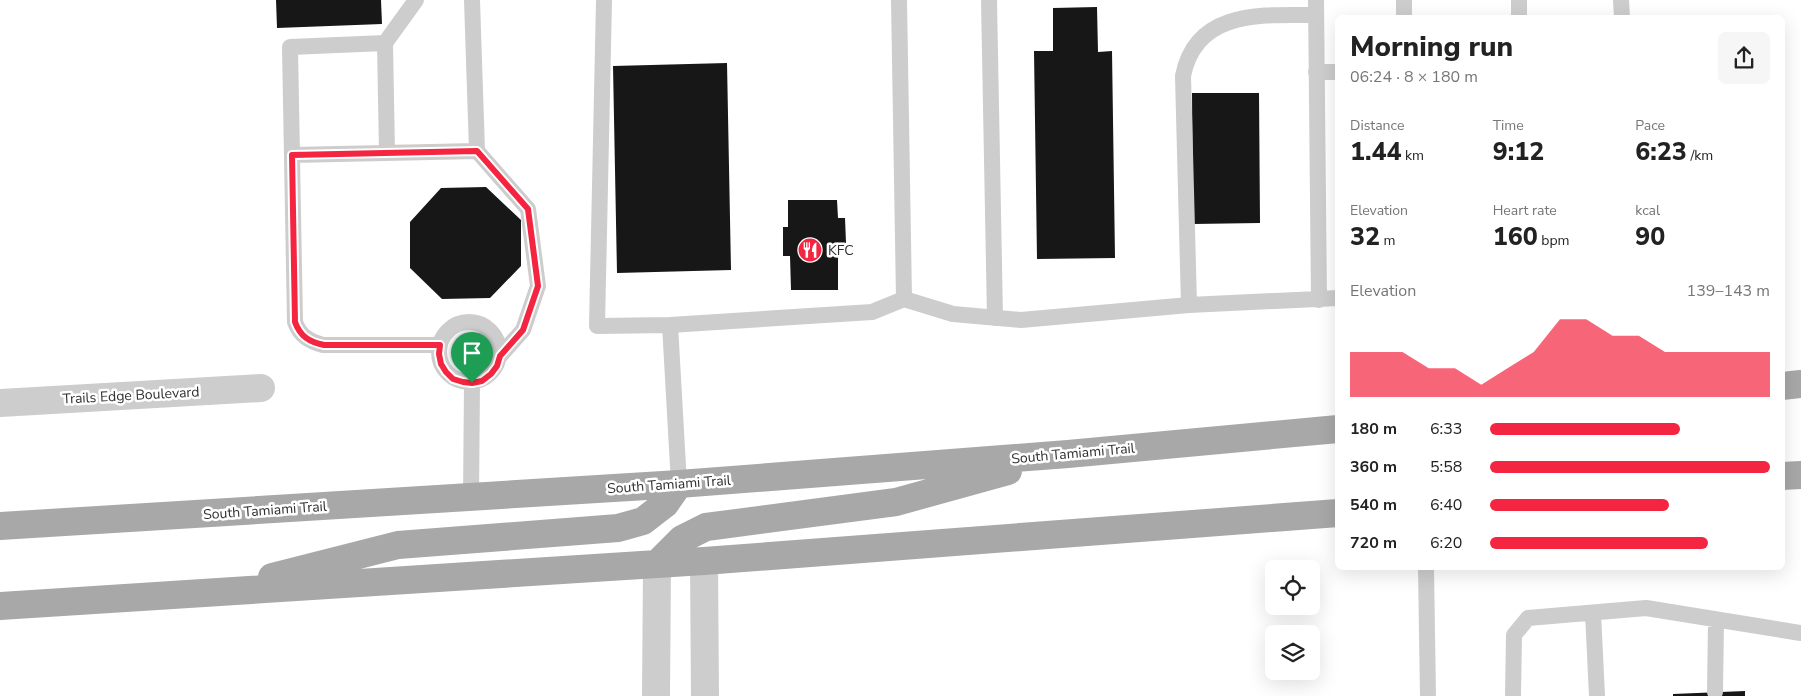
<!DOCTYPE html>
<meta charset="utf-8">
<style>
:root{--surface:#fff;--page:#f6f6f6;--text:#222;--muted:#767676;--accent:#f42540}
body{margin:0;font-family:"Nunito Sans",sans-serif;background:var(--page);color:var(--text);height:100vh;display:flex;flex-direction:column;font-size:19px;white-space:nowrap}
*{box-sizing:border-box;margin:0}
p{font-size:16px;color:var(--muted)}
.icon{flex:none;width:28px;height:28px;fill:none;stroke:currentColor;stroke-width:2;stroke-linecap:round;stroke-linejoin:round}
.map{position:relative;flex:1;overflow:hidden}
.side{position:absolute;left:1335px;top:15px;width:450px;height:555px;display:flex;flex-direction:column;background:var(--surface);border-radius:8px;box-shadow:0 5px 20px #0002}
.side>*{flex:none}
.fabs{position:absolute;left:1265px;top:560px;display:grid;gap:10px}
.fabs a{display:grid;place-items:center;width:55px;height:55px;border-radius:8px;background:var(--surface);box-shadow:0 5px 20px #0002;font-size:25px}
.pin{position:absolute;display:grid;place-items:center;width:42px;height:42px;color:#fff;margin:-51px -21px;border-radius:50% 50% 50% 0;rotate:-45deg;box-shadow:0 0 5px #0007}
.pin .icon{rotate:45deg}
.round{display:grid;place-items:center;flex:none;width:52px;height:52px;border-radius:8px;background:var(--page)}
.headline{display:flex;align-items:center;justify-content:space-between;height:85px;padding:0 15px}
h1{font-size:28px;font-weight:800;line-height:38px}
.figures{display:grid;grid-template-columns:repeat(3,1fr);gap:8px;height:85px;padding:5px 15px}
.figures div{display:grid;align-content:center}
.figures b{font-size:25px;font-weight:800}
.figures small{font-size:14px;font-weight:400}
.figures p{font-size:14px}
.chart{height:140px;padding:10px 15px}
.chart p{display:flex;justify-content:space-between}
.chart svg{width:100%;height:90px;margin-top:5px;fill:var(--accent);opacity:.7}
ul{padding:0 15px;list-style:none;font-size:16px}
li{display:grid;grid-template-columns:80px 60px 1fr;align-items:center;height:38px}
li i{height:12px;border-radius:6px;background:var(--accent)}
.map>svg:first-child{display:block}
.building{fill:#171717}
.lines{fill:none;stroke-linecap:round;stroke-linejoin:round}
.lane{stroke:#cdcdcd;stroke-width:16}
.street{stroke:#cdcdcd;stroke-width:28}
.primary{stroke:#a8a8a8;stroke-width:28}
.route-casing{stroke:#fff;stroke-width:10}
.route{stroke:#f42540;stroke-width:6}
.labels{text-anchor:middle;stroke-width:5;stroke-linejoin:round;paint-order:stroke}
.poi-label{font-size:14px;fill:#303030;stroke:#fff;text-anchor:start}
.street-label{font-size:14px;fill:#303030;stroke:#fff}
</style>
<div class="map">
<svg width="1801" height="696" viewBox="0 0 1801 696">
<rect width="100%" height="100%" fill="#fff"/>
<!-- building -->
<path class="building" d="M276,0H381L382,24L277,28Z
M1097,7L1098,52L1112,51L1115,258L1037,259L1034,51H1053V8Z
M727,63L731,270L617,273L613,66Z
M1192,93H1259L1260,223L1193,224Z
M486,187L521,220V266L490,298L442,299L410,268V222L441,188Z
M788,200H837L838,218H845L846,243H838V290H791L790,256H783V227H788Z
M1745,691V696H1673V694Z"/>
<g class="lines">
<!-- lane -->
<path class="lane" d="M416,0L385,43L290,47L295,322C300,336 309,341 323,345H440
M472,0L477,151L528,209L538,286L523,330L500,356
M604,0L597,326L670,325
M989,0L995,318
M1316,0L1319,300
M1404,0V18
M1519,0V18
M1621,0L1622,18
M385,43L387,153
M1316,72H1338
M292,155L477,151
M904,299L953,314L1021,320L1189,305L1338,298
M1189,305L1183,76C1196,9 1263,15 1316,15
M439 352a30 30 0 1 1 60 0a30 30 0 1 1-60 0Z
M679,484L670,325L872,312L904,299L899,0
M471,497L472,383
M1426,568L1428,696
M1593,613L1597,696
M1715,692L1716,620
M1513,696L1514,635L1528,618L1646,608L1801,633"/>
<!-- street -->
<path class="street" d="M0,403L261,388
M704,561L705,696
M656,696L657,564"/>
<!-- primary -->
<path class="primary" d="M1782,386L1801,384
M1782,476L1801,475
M0,526L679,484L1068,454L1338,429
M657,564L682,539L706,527L896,502L1008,471
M272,577L398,545L618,528L643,521L665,504L679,484
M0,606L704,561L1338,513"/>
</g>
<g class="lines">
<defs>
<path id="route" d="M477,151L528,209L538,286L523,330L500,356L497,366L491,374L482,381L472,383L463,382L453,379L446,372L441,364L439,354L440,345H324C309,342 300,336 295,322L292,155Z"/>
</defs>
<!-- route casing -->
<use href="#route" class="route-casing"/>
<!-- route -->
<use href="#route" class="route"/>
</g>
<!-- icons -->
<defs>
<symbol id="restaurant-disc" viewBox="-11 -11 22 22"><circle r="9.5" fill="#f42540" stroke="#fff"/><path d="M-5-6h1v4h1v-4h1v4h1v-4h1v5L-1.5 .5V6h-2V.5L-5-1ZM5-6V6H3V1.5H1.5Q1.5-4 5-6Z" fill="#fff"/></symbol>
</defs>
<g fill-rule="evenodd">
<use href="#restaurant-disc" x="796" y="236" width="28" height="28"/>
</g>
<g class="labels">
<!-- poi labels -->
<g class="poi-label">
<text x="828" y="255">KFC</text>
</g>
<!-- street labels -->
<g class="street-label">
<text transform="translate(131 395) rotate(-3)" y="5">Trails Edge Boulevard</text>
<text transform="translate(1073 453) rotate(-5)" y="5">South Tamiami Trail</text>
<text transform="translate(669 484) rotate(-4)" y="5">South Tamiami Trail</text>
<text transform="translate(265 510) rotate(-4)" y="5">South Tamiami Trail</text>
</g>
</g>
</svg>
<div class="fabs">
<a><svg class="icon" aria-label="locate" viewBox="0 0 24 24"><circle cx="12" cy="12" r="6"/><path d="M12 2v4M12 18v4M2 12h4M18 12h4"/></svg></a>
<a><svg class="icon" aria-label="layers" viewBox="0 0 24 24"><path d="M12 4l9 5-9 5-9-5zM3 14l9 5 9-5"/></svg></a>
</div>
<div class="pin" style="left:472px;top:383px;background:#1e9e55"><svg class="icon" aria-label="arrive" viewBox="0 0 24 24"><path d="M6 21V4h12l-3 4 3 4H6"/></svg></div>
<section class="side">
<div class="headline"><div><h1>Morning run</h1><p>06:24 · 8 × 180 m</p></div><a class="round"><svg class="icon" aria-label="share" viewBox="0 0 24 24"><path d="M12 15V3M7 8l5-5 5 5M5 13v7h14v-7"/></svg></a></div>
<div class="figures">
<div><p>Distance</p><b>1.44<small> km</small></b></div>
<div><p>Time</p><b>9:12</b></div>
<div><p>Pace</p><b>6:23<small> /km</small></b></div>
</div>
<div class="figures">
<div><p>Elevation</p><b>32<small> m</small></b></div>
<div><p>Heart rate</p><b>160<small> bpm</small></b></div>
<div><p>kcal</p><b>90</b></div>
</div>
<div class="chart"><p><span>Elevation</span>139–143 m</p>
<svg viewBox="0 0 160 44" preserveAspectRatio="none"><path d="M0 44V22L10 22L20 22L30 30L40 30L50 38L60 30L70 22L80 6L90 6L100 14L110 14L120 22L130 22L140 22L150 22L160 22V44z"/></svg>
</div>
<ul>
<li><b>180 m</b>6:33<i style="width:68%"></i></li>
<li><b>360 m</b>5:58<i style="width:100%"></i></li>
<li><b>540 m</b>6:40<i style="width:64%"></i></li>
<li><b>720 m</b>6:20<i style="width:78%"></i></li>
</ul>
</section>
</div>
